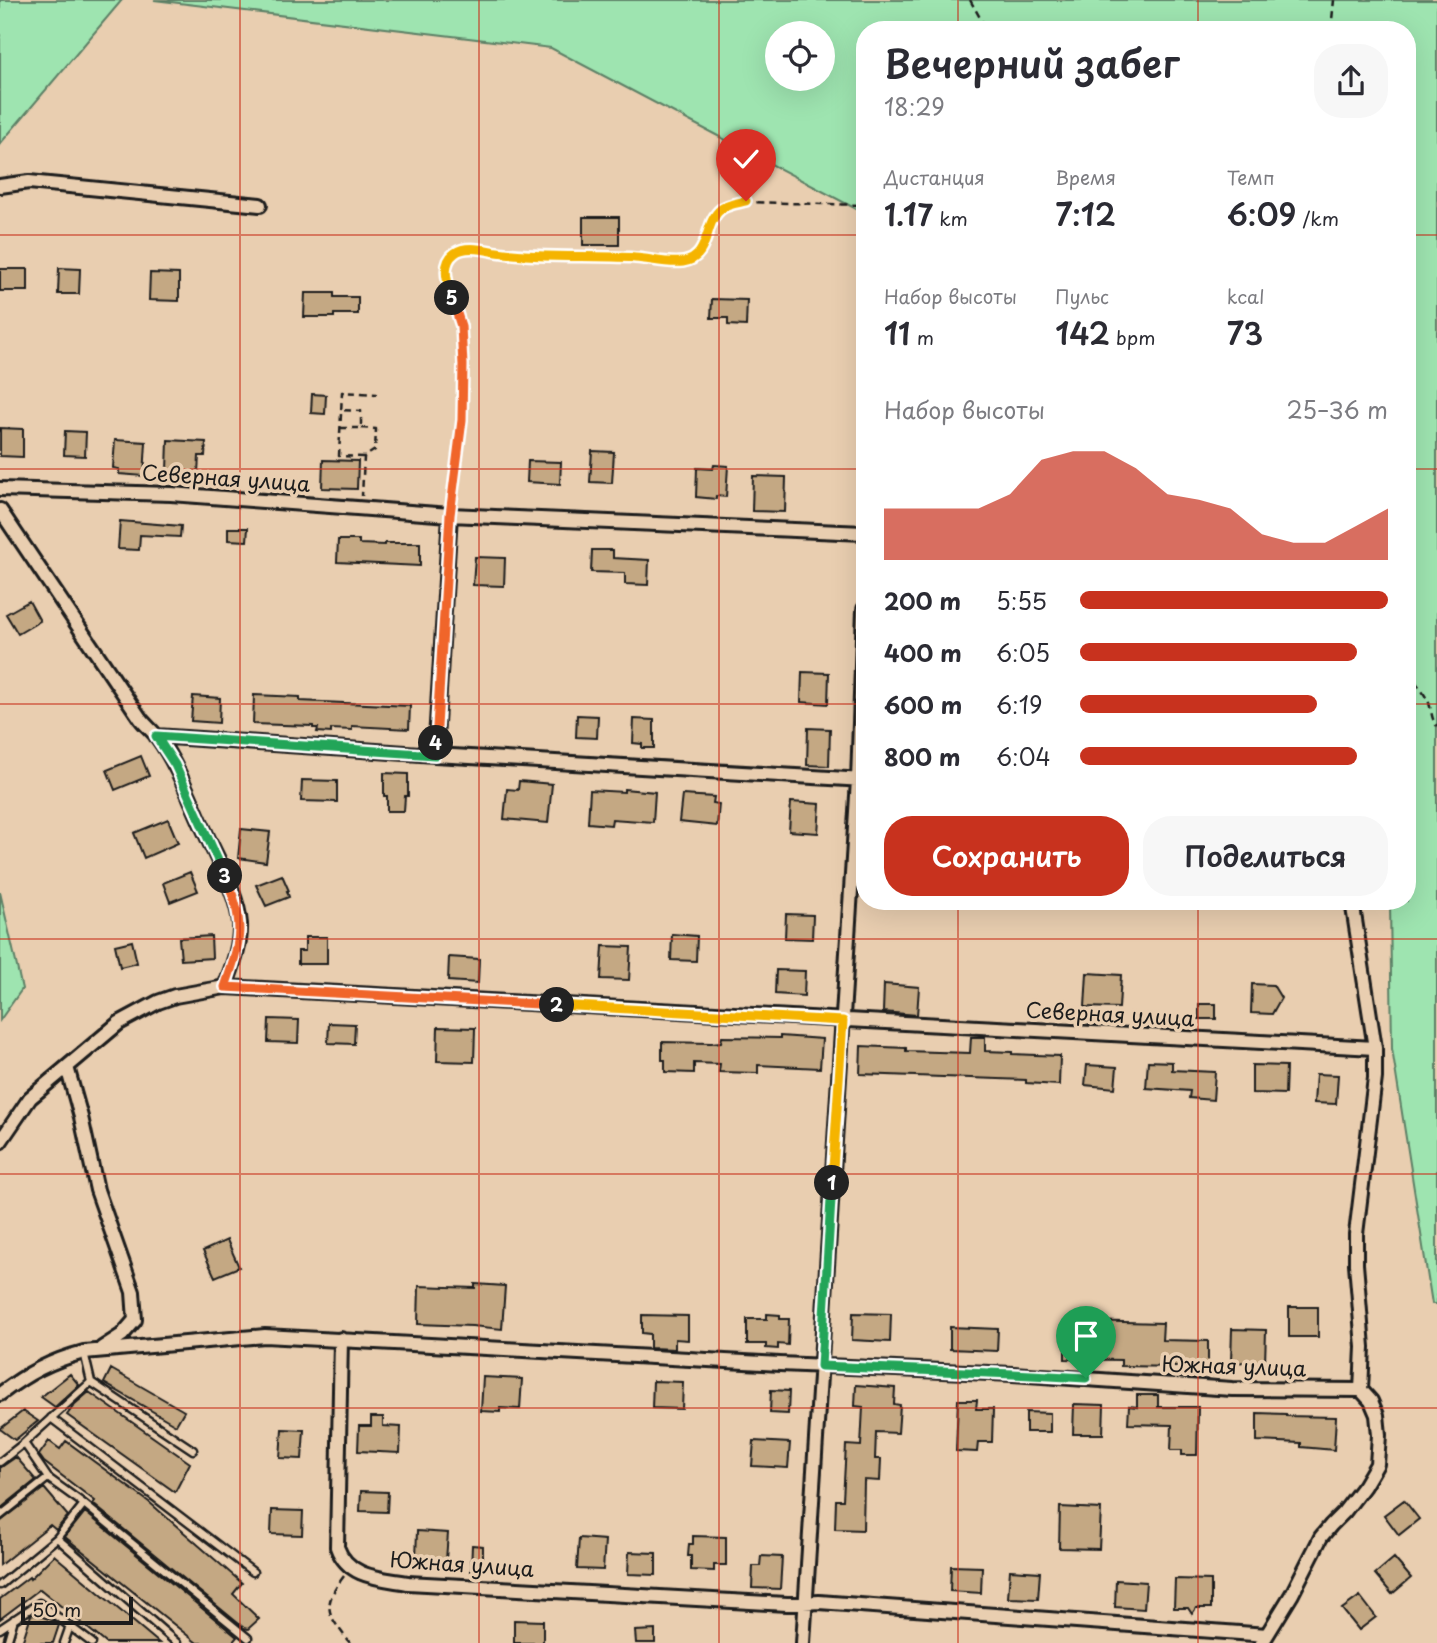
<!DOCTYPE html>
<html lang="ru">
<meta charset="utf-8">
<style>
:root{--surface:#fff;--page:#f7f7f7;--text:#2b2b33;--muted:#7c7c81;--accent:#c8321e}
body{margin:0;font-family:"Playpen Sans",sans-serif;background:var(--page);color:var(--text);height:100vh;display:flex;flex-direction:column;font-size:26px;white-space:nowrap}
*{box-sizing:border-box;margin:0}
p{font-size:23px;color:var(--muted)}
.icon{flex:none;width:38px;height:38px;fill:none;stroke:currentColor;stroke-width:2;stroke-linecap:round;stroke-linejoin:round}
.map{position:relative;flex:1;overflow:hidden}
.panel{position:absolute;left:856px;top:21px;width:560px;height:889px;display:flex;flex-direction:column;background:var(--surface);border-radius:28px;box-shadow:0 7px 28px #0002}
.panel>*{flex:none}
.buttons{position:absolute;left:765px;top:21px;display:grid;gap:14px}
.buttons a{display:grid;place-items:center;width:70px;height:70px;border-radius:50%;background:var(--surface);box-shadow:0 7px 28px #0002;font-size:35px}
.scale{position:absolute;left:21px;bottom:18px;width:112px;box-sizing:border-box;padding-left:7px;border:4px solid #1c1c1c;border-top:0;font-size:19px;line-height:24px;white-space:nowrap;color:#1c1c1c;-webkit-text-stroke:5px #e9ceb0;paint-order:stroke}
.pin{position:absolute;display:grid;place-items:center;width:60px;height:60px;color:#fff;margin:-72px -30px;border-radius:50% 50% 50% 0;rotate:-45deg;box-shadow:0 0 7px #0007}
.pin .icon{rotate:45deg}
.km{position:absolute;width:35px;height:35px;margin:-18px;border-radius:50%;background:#222;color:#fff;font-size:19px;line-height:35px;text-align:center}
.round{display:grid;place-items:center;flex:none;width:74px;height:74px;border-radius:28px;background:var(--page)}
.overview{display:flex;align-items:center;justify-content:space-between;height:119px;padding:0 28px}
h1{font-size:38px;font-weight:600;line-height:52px}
.figures{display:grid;grid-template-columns:repeat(3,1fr);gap:10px;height:119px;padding:7px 28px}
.figures div{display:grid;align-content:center}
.figures b{font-size:30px;font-weight:600}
.figures small{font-size:19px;font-weight:400}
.figures p{font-size:19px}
.chart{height:196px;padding:14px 28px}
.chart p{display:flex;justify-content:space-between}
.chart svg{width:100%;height:126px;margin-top:7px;fill:var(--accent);opacity:.7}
.button{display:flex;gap:14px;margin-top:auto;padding:14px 28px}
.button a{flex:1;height:80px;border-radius:28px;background:var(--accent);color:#fff;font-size:28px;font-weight:600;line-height:80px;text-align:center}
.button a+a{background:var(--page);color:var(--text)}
ul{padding:0 28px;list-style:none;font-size:23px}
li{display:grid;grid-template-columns:112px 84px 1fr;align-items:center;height:52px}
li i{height:18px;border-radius:9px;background:var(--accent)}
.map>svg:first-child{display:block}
.green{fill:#9ee4b0;stroke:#5d8066;stroke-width:2;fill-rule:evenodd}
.building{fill:#c4a883;stroke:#1c1c1c;stroke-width:2}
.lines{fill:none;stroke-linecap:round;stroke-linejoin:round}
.lane-casing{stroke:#1c1c1c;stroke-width:11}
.street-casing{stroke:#1c1c1c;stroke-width:18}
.path{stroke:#1c1c1c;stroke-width:2.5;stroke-dasharray:7 5;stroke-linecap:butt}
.lane{stroke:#e9ceb0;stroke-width:6}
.street{stroke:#e9ceb0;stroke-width:12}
.split-1-casing{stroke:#fff;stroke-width:14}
.split-2-casing{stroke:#fff;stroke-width:14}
.split-3-casing{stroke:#fff;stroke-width:14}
.split-4-casing{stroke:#fff;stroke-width:14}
.split-5-casing{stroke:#fff;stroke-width:14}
.split-6-casing{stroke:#fff;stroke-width:14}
.split-1{stroke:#22a559;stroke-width:9}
.split-2{stroke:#f5b400;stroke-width:9}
.split-3{stroke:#f0652b;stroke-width:9}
.split-4{stroke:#22a559;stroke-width:9}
.split-5{stroke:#f0652b;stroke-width:9}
.split-6{stroke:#f5b400;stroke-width:9}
.grid{fill:none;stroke:#c8321e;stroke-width:2;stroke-opacity:0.55}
.labels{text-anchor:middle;stroke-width:7;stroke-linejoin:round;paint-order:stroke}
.street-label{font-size:21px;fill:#1c1c1c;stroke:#e9ceb0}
</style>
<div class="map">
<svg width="1437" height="1643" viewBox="0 0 1437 1643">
<rect width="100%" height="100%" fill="#e9ceb0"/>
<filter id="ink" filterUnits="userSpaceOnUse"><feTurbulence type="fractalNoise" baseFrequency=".0143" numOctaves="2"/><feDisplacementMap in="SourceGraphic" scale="14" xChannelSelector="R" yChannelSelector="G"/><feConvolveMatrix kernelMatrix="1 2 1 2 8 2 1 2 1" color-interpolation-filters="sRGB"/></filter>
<g filter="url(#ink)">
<!-- green -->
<path class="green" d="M0,0H122L0,144Z
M154,0H1437V1304H1432L1392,1049L1390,901H1407V30H864V213L551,48ZM822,33V79H777V33Z
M0,892L22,989L0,1020Z"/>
<!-- building -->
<path class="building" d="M583,217H619V245H583Z
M59,268L80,269L79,294H58Z
M0,269H28V291H0Z
M150,273L179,274V301L149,300Z
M305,293H334V297H358V314H334V317H304Z
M712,299L747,300L746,326L728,325V318H711Z
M312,394L326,395L325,414L311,413Z
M0,428L23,429V457L0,456Z
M65,431L86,432L85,456L64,455Z
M115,440L146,442L144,476L119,474V469L113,468Z
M168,440L206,442L205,456H199L198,473L167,471Z
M592,451L614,452L612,483L590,482Z
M323,460L358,461L357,489L322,488Z
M528,461L561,462L560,484L527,482Z
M714,465L728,466L726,497L716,496V499L696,497L697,468L713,469Z
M753,476L786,477L785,512L752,511Z
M120,521L181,526L180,537L140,535L139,550L118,549Z
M228,528H248L247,541L228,540Z
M338,540H359V544L385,545V543H420V566L337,562Z
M592,550H613V558L649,560L648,585L625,584V573L591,572Z
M475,557L505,558L504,586L473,585Z
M29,601L40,621L18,634L6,614Z
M802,672L829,673L828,704L801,702Z
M254,695L300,697V701L410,706L409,729L352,726V730L331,729V733L317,732L318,728H313V726L253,724Z
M193,696L220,698L219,723L191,721Z
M577,715L598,716L597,738L576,737Z
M634,719L654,720V748H642V744L633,743Z
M808,728L830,729L829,766L807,765Z
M141,756L149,776L115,790L107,770Z
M384,773L408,774V796H405L404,811H387V796H384Z
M302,780L337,781V802L301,801Z
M519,781L552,784L548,823L504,819L507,789L518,790Z
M624,789L655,792L653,822L612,819L611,825L588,823L590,790L624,792Z
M682,795L714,797L713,803L719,804L717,826L679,822Z
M791,802L820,804L818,833L789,831Z
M168,819L178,843L144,858L134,833Z
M241,829L270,832L266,862L238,858Z
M190,872L198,891L170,902L163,883Z
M282,875L289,891H287L289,897L266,906L256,885Z
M786,914L813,915L812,939L785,938Z
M672,934L697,936L696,961L671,960Z
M211,936L212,958L181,960L179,938Z
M305,937H327V964H298V951H305Z
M132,941L137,963L120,967L115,945Z
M603,946L631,947L629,980L601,979Z
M449,957L479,959L478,983L448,981Z
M776,970L805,971L804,996L775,994Z
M1087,973L1121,975L1119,1008L1085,1007Z
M884,984L919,987L917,1015L883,1012Z
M1252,984L1273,985L1281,998L1272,1014L1251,1013Z
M1199,1004H1216V1019H1199Z
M269,1019L299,1020L298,1043L268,1042Z
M329,1023L355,1024L354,1044L328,1043Z
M438,1027L475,1028L474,1062L437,1061Z
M780,1036L822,1039L820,1068L758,1065V1073L719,1072L720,1064L694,1063V1073L665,1072V1060H662V1042L711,1043L721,1042L722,1037L780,1038Z
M971,1037H985V1051L1012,1052V1054L1060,1056L1059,1085L1026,1083V1080L860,1074L861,1046L906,1048V1051L970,1053Z
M1148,1061L1172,1062V1070L1215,1072L1213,1100L1189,1098L1190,1091L1146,1088Z
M1087,1065L1117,1067L1115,1088L1085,1085Z
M1252,1065L1286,1066L1285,1094L1252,1093Z
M1316,1074L1338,1075L1336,1104L1314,1103Z
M227,1240L239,1267L215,1277L203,1251Z
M475,1284L505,1286L502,1329L472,1326L418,1324L419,1286L475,1288Z
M1289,1307H1318V1337H1289Z
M853,1313L891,1314L890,1342L852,1340Z
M767,1314L780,1315V1319H789L788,1345L778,1344V1349L766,1348V1344H747V1319H767Z
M642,1315L688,1316V1340L675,1339V1349L650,1348V1334L642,1333Z
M1084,1321L1163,1323L1162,1340L1208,1341V1372H1179V1367L1121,1366V1360L1065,1359V1329L1084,1330Z
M950,1327L998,1329L997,1351L950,1349Z
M1232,1329L1266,1330L1265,1363L1231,1362Z
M111,1369L184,1411L176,1425L104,1383Z
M70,1374L79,1385L55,1407L41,1397Z
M483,1377L522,1379L520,1409L500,1408V1412L481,1411Z
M653,1381L683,1382L682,1409L652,1408Z
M856,1385L895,1388L894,1404L900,1405L898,1433L876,1432L875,1459H881L880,1481L864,1480L863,1530L835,1529L836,1500H843L846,1445L861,1446L863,1407L855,1406Z
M771,1390L789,1391L788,1414L770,1413Z
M89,1392L190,1463L175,1492L67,1415L75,1404Z
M1137,1395H1158V1407H1198L1197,1455H1182V1450H1171L1172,1425L1128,1424L1129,1406L1137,1407Z
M958,1400H977L976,1409H993L992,1442H978L977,1452L956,1451Z
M1074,1404L1104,1405L1103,1434H1073Z
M23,1411L38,1421L15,1440L0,1429Z
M1026,1412L1050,1413V1432H1026Z
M1257,1413L1286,1414V1416L1336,1417L1334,1450L1301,1447V1443L1257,1441Z
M371,1417H383V1426L401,1427L400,1453L358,1451L359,1426H371Z
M282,1429L304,1430L302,1459L280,1458Z
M49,1441L60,1449L66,1441L149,1502L242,1583L233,1594L259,1619L248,1629L244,1628L93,1504L95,1501L44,1462L39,1455Z
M754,1441L790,1443L788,1468L752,1466Z
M16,1457L36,1480L0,1509V1468Z
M44,1488L68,1516L56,1530L50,1525L0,1565V1522Z
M361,1491L388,1492L387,1512L360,1511Z
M1404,1500L1419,1519L1399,1535L1384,1515Z
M1060,1507L1101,1509L1099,1549L1059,1548Z
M272,1510L303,1511L302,1535L271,1534Z
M85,1512L237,1637L232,1643H197L65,1537Z
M417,1531L448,1533L446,1560L416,1558Z
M693,1536L726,1537V1565H714V1571L691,1570V1556H688L689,1544H693Z
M579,1538L605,1540L603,1570L577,1569Z
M472,1545L483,1546V1572L471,1571Z
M629,1552L656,1553V1575L628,1574Z
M54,1555L159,1643H106L40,1589L0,1619V1599L29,1577L30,1579Z
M761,1556L782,1557L780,1589L752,1588L753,1566H760Z
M1394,1558L1411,1578L1392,1594L1375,1574Z
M951,1566L982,1567L981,1593L950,1591Z
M1010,1570L1040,1572L1038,1599L1008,1598Z
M1175,1579L1211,1580V1608H1196L1192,1614L1188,1608H1174Z
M1116,1580L1146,1582L1144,1609L1115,1607Z
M1360,1596L1376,1617L1359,1630L1342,1609Z
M33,1614L52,1620L59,1625L53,1643H22L31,1615Z
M514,1620L543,1621V1643H514Z
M655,1630V1643H636L635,1631Z"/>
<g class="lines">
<defs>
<path id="lane" d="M84,1352L91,1382L24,1443L48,1478L84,1504L57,1538L177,1643
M91,1382L193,1450
M51,1418L253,1572
M0,1462L24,1443
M84,1504L248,1638
M0,1516L48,1478
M0,1585L57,1538
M0,1629L39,1603L92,1643
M7,1643L14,1619
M64,1643L70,1626"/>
<path id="street" d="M0,186L29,182L260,205
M0,489L171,494L450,515L864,533
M0,510L140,718C145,725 153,731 158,738C179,767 191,802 206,834C218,861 238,895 240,924C241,946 232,967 225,987
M156,736L435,755L864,780
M435,755L450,515
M1352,901L1375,1048V1078L1356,1234V1264L1363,1347L1361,1390
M67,1067L81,1117L97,1190L133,1292L135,1320L122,1335L102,1348
M0,1142L30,1098L119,1023L158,1002L175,996L225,987L1375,1048
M341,1339L337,1547C348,1578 380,1578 408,1583L787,1604L819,1602L1267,1635
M0,1394C28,1373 50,1361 84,1352L265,1336L780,1364L1013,1374L1232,1389L1361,1390L1371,1401L1377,1415L1379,1435L1377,1464L1364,1486L1344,1512L1331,1525L1321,1537L1292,1594L1262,1643
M803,1643L858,780L864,609"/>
</defs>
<!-- lane casing -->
<use href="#lane" class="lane-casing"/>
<!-- street casing -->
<use href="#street" class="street-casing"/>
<!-- path -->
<path class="path" d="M970,0L987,30
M1331,30L1334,0
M340,428H361V411L341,410
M361,428L376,429L375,450L364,457L362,496
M364,457L339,456L342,392L377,394
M452,501L462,420L463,365L461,325L446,276L448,264L454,253L464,250L479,249L534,256L638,258L683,262L694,258L704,247L714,217L718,212L729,205L746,202L864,205
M1407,673C1416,681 1424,693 1429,703C1432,712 1431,719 1437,726
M344,1576C320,1608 328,1614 350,1643"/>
<!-- lane -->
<use href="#lane" class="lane"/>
<!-- street -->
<use href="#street" class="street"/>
</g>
</g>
<g class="lines" filter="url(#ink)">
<defs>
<path id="split-1" d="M832,1183L821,1366L1013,1374L1086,1378"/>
<path id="split-2" d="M557,1005L843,1021L832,1183"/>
<path id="split-3" d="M225,876C246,922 241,941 225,987L557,1005"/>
<path id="split-4" d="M225,876L175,765L156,736L435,755L436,743"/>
<path id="split-5" d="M436,743L450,515L462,420L463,365L461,326L452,298"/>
<path id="split-6" d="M452,298C448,284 440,264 455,253C466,245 484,250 497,252C543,259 589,255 635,258C651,259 667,264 683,262C711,258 703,223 721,209C728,204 738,203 746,201"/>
</defs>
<!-- split-1 casing -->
<use href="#split-1" class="split-1-casing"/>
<!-- split-2 casing -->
<use href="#split-2" class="split-2-casing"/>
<!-- split-3 casing -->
<use href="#split-3" class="split-3-casing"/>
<!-- split-4 casing -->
<use href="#split-4" class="split-4-casing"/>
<!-- split-5 casing -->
<use href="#split-5" class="split-5-casing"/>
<!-- split-6 casing -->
<use href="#split-6" class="split-6-casing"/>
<!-- split-1 -->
<use href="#split-1" class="split-1"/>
<!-- split-2 -->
<use href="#split-2" class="split-2"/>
<!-- split-3 -->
<use href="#split-3" class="split-3"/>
<!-- split-4 -->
<use href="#split-4" class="split-4"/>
<!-- split-5 -->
<use href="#split-5" class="split-5"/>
<!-- split-6 -->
<use href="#split-6" class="split-6"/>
</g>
<!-- grid -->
<path class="grid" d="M240,0V1643M479,0V1643M719,0V1643M958,0V30M1198,0V30M0,235H864M1407,235H1437M0,469H864M1407,469H1437M0,704H864M1407,704H1437M958,901V1643M1198,901V1643M0,939H1437M0,1174H1437M0,1408H1437"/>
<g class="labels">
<!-- street labels -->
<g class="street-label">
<text transform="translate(226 479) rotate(4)" y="7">Северная улица</text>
<text transform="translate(1110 1015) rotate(3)" y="7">Северная улица</text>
<text transform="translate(1234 1367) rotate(2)" y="7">Южная улица</text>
<text transform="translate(462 1565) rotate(4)" y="7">Южная улица</text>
</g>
</g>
</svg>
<div class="buttons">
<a><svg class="icon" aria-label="locate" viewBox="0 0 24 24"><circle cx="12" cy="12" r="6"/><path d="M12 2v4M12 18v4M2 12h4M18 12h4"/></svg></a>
</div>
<div class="scale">50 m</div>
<div class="pin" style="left:1086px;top:1378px;background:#1e9e55"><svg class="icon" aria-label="arrive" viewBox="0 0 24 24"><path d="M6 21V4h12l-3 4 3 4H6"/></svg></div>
<div class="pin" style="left:746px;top:201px;background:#d93025"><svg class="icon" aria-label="check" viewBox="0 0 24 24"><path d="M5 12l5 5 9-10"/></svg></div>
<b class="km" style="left:832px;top:1183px">1</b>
<b class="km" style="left:557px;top:1005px">2</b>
<b class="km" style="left:225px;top:876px">3</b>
<b class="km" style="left:436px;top:743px">4</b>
<b class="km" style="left:452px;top:298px">5</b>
<section class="panel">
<div class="overview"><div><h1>Вечерний забег</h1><p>18:29</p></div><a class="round"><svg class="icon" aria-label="share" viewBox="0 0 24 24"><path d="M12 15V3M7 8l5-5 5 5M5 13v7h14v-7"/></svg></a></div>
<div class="figures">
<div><p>Дистанция</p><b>1.17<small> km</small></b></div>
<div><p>Время</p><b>7:12</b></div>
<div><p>Темп</p><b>6:09<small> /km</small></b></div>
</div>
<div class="figures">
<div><p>Набор высоты</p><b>11<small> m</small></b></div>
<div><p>Пульс</p><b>142<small> bpm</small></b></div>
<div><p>kcal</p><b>73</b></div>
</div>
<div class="chart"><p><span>Набор высоты</span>25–36 m</p>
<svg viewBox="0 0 160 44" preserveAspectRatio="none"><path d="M0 44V26L10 26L20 26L30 26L40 21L50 9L60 6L70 6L80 12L90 21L100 23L110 26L120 35L130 38L140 38L150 32L160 26V44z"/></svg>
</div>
<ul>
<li><b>200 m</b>5:55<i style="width:100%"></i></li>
<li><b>400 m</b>6:05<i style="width:90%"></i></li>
<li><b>600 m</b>6:19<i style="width:77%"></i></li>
<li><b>800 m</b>6:04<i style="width:90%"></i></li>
</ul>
<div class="button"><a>Сохранить</a><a>Поделиться</a></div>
</section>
</div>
